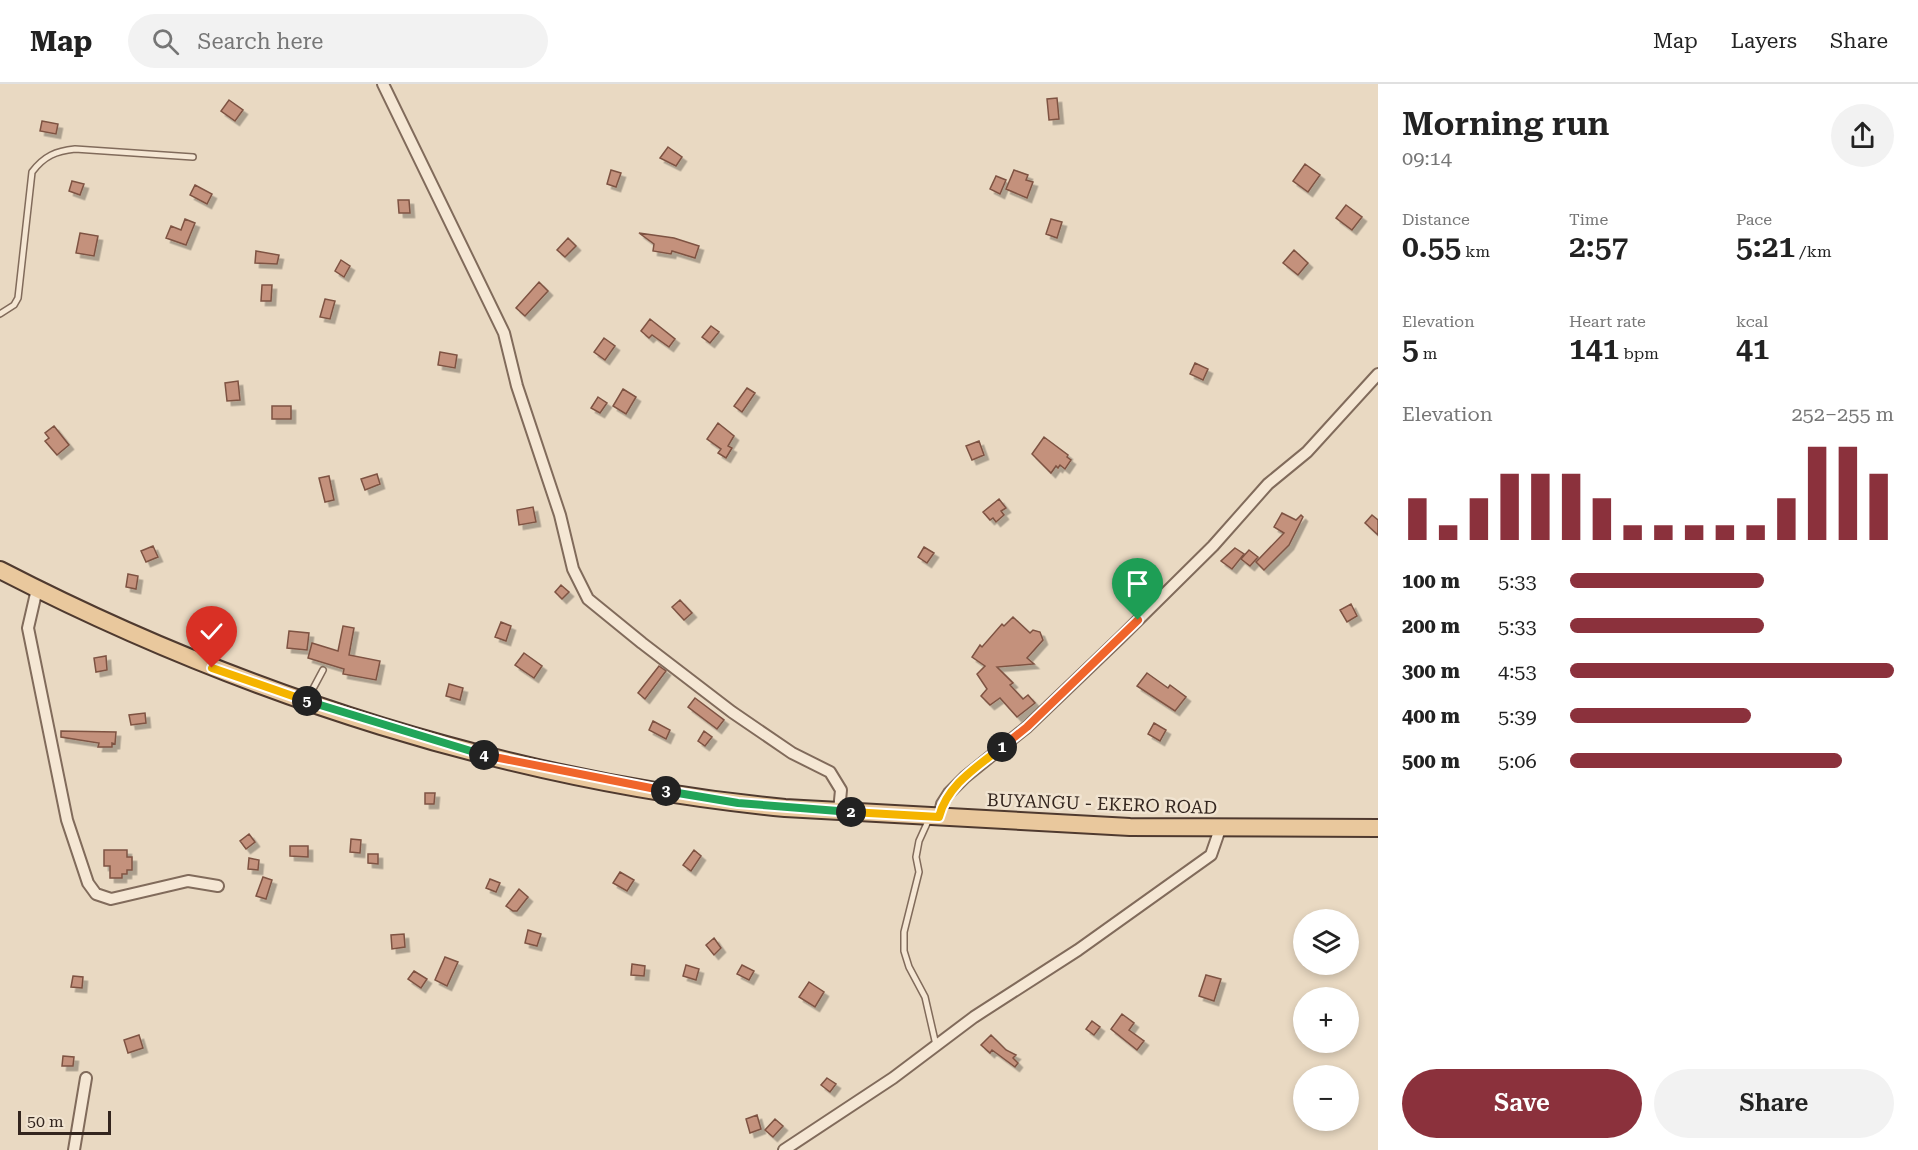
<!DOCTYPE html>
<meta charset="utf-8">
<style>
:root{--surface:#fff;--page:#f2f2f2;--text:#222;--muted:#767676;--line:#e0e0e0;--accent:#8b313c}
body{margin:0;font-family:"Roboto Serif",serif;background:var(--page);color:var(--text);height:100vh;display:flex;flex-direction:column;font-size:22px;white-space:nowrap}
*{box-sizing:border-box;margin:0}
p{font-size:20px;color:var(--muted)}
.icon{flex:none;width:33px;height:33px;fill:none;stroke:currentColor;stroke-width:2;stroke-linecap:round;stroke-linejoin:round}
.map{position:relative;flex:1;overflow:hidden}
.sheet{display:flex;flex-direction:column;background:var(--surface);width:540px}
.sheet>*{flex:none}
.controls{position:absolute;left:1293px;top:825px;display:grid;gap:12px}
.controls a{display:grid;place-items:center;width:66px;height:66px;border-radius:50%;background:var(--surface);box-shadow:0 3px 9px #0003;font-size:30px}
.scale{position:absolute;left:18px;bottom:15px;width:93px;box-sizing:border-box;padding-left:6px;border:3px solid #33251e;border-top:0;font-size:16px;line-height:21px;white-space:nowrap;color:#33251e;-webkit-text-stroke:4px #f1e4d1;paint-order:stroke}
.pin{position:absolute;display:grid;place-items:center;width:51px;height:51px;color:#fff;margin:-62px -26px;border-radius:50% 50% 50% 0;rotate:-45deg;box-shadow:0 0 6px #0007}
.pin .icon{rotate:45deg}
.km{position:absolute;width:30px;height:30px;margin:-15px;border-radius:50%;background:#222;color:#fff;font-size:16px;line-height:30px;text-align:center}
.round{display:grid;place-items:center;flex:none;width:63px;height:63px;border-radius:32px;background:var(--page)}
.head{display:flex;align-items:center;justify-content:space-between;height:102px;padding:0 24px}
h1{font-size:33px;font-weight:600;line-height:45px}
.stats{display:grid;grid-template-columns:repeat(3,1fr);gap:9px;height:102px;padding:6px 24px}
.stats div{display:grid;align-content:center}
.stats b{font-size:30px;font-weight:600}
.stats small{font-size:16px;font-weight:400}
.stats p{font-size:16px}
.chart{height:168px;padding:12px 24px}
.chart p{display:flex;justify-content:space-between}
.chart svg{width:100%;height:108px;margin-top:6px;stroke:var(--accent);stroke-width:6}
.cta{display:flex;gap:12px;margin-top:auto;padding:12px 24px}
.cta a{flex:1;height:69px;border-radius:36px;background:var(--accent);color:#fff;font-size:24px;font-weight:600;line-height:69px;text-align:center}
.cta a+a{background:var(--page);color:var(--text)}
ul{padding:0 24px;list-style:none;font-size:20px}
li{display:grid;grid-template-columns:96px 72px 1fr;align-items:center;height:45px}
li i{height:15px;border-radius:8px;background:var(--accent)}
header{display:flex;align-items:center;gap:36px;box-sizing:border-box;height:84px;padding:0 30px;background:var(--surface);border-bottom:2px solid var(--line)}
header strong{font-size:28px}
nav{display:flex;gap:33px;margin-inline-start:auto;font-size:21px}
.search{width:420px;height:54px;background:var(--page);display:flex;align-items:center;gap:15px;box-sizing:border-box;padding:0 21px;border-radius:33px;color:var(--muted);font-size:22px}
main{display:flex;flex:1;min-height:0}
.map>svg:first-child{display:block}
.building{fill:#c4917b;stroke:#7e5343;stroke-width:1.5;filter:url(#shadow)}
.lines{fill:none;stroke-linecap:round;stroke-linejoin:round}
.lane-casing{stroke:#816b5b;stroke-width:8}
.street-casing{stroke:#816b5b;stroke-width:14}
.primary-casing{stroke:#4f3a2f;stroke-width:20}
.lane{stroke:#f5e7d4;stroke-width:5}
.street{stroke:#f5e7d4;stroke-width:10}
.primary{stroke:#e9c89d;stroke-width:16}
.split-1-casing{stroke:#fff;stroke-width:12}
.split-2-casing{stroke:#fff;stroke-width:12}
.split-3-casing{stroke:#fff;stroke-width:12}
.split-4-casing{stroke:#fff;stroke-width:12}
.split-5-casing{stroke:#fff;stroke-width:12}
.split-6-casing{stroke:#fff;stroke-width:12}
.split-1{stroke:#f0652b;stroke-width:8}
.split-2{stroke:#f5b400;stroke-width:8}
.split-3{stroke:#22a559;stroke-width:8}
.split-4{stroke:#f0652b;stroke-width:8}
.split-5{stroke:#22a559;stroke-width:8}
.split-6{stroke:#f5b400;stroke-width:8}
.labels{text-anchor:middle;stroke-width:5;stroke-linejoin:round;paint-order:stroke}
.street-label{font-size:18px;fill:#33251e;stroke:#f1e4d1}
</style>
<header>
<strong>Map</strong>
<div class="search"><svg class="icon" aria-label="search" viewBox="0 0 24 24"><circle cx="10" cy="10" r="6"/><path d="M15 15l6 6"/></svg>Search here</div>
<nav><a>Map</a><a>Layers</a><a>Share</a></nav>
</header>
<main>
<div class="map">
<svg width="1378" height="1066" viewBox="0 0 1378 1066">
<defs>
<filter id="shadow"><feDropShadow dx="4.5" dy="4.5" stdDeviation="0" flood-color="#0004"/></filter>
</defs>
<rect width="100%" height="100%" fill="#e9d9c2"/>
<!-- building -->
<path class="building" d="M1057,14L1059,35L1049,36L1047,15Z
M229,16L243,26L235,37L221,27Z
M42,37L58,40L56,50L40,47Z
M668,63L682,73L676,82L660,74Z
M1305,80L1320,91L1308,108L1293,97Z
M611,86L621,89L616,103L607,100Z
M1014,86L1028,91L1026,96L1033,98L1027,114L1006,105Z
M996,92L1006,96L1000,110L990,105Z
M72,97L84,100L80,111L69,107Z
M195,101L212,110L207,120L190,111Z
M398,116H409L410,129H399Z
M1346,121L1362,133L1352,146L1336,134Z
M185,135L195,139L186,161L166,154L171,142L181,146Z
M1051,135L1062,138L1057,154L1046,150Z
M80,149L98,152L94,172L76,169Z
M639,149L674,154L699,162L695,174L672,167L671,170L653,167L654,160Z
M568,154L576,162L565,173L557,166Z
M1294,166L1308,179L1298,191L1283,179Z
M256,167L279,171L277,180L255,179Z
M341,176L350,182L344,193L335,187Z
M539,198L548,207L525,232L516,224Z
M262,201H272L271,217H261Z
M325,215L335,217L330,235L320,233Z
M650,235L675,255L669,263L652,251L649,254L641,247Z
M711,242L719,248L710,259L702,253Z
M604,254L615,262L605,276L594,268Z
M440,268L457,271L455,284L438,281Z
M1195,279L1208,285L1203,296L1190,290Z
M238,297L240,316L227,317L225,299Z
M747,304L755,309L742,328L734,322Z
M623,305L636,313L626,330L613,322Z
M598,313L607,319L600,329L591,324Z
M272,322H291V335H272Z
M718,339L734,352L728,362L732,364L726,374L718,369L721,365L707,355Z
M54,342L69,361L57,371L45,357L49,354L45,349Z
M1044,353L1068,371L1067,373L1071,376L1065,385L1060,381L1058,384L1056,382L1051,389L1032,370Z
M979,357L984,371L972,376L966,362Z
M377,390L380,400L365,406L361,395Z
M329,392L334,416L325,418L319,394Z
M999,415L1006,424L1001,427L1004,431L996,438L993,434L990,436L983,428Z
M533,423L536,438L519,441L517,426Z
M1282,429L1296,436L1301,431L1303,433L1289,461L1264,486L1256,478L1284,449L1274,443Z
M1372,431L1378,436V451L1365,439Z
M153,462L158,473L146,478L141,467Z
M924,463L934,469L927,479L918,473Z
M1235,464L1244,470L1232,485L1221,477Z
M1249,466L1258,473L1250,482L1241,475Z
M128,490L138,492L136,505L126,503Z
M561,501L569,508L562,515L555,508Z
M680,516L692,529L684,536L672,523Z
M1351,520L1357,532L1347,538L1340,526Z
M1013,533L1030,549L1033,546L1040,548L1043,556L1027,574L1034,580L997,583L1013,599L1010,601L1023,615L1028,611L1035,619L1017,633L1000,614L990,621L981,612L987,605L977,590L985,582L972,573L980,561L982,563L1002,540L1004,542Z
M501,538L511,542L506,557L495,553Z
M343,542L354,544L349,571L380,577L376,596L343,590L344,585L308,574L312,559L338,567Z
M289,547L309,549L307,566L287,564Z
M524,569L542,582L534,594L515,581Z
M106,572L107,586L96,588L94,574Z
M659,582L666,587L645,615L638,609Z
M1147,589L1168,604L1170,601L1186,613L1175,627L1137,602Z
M449,600L463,604L460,616L446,612Z
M695,614L724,636L717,645L688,623Z
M145,629L146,639L131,641L129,631Z
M653,637L670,646L666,655L649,646Z
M1154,639L1166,646L1160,657L1148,650Z
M61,647L116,648L115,660L112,659V663H98L99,659L61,653Z
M704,647L712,653L705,662L698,657Z
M425,709H435L434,720H425Z
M249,750L255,758L246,765L240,757Z
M351,755L361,756L360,769L350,768Z
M290,762H308V773L290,772Z
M104,766H127V773H132V786H127V790H122V794H110V782H104Z
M694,766L701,772L691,787L683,781Z
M368,770H378V780L368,779Z
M249,774L259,776L258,786L248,785Z
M620,788L634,796L627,807L613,799Z
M263,793L272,796L266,815L256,812Z
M490,795L500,799L496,808L486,804Z
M519,805L528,813L517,827H513L506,822Z
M528,846L541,850L537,862L525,859Z
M404,850L405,863L392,865L391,851Z
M714,854L721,864L714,871L706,861Z
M445,873L458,878L447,902L435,896Z
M632,880L645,882L644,892L631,891Z
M686,881L699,885L696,896L683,892Z
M742,881L754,887L749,896L737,890Z
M414,887L427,895L421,904L408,895Z
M1206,891L1221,895L1214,917L1199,912Z
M73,892L83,893L82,904L71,903Z
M809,898L824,908L815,923L799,913Z
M1122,930L1134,939L1129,946L1144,957L1137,966L1111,945Z
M1092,937L1100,943L1094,951L1086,945Z
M139,951L143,964L128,969L124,956Z
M991,951L1006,966L1016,971L1013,974L1018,979L1015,983L992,966L990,969L981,961Z
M63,972L74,973L73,982H62Z
M827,994L836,1000L830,1008L821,1001Z
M757,1031L761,1045L750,1049L746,1035Z
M775,1035L783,1042L773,1053L765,1046Z"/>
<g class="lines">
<defs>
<path id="lane" d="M0,230L14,221L18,214L32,88C44,72 56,67 75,65L193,73
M307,616L323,586
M929,735L919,757L916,773L919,788L904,848V867L909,883L925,913L936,961"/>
<path id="street" d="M383,0L504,249L517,302L560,431L573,485L588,515L642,559L732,628L792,669L830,688L841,706L839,727
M37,505L28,544L67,736L88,799L96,810L111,815L188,797L218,802
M939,733L942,720L949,709L965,693L1027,643L1121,553L1213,462L1268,400L1307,368L1378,290
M74,1066L86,994
M784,1066L893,994L974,933L1078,866L1211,771L1220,745"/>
<path id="primary" d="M0,486C242,611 513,698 785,724L1130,743L1378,744"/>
</defs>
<!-- lane casing -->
<use href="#lane" class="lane-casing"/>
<!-- street casing -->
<use href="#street" class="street-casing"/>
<!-- primary casing -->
<use href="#primary" class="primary-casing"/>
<!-- lane -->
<use href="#lane" class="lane"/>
<!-- street -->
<use href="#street" class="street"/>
<!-- primary -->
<use href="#primary" class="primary"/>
</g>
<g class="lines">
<defs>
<path id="split-1" d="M1002,663L1027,643L1138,536"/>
<path id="split-2" d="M851,728L939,733C947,701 977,683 1002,663"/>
<path id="split-3" d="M666,707L738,719L851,728"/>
<path id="split-4" d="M484,671L666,707"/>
<path id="split-5" d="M307,617L484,671"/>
<path id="split-6" d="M212,584L307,617"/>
</defs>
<!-- split-1 casing -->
<use href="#split-1" class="split-1-casing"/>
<!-- split-2 casing -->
<use href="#split-2" class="split-2-casing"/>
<!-- split-3 casing -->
<use href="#split-3" class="split-3-casing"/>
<!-- split-4 casing -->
<use href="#split-4" class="split-4-casing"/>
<!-- split-5 casing -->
<use href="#split-5" class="split-5-casing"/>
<!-- split-6 casing -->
<use href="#split-6" class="split-6-casing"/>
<!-- split-1 -->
<use href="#split-1" class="split-1"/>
<!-- split-2 -->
<use href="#split-2" class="split-2"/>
<!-- split-3 -->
<use href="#split-3" class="split-3"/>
<!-- split-4 -->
<use href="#split-4" class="split-4"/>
<!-- split-5 -->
<use href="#split-5" class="split-5"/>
<!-- split-6 -->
<use href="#split-6" class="split-6"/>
</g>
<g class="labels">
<!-- street labels -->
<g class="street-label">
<text transform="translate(1102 720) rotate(2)" y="6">BUYANGU - EKERO ROAD</text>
</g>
</g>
</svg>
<div class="controls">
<a><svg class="icon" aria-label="layers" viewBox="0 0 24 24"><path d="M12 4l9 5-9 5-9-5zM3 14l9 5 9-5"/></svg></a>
<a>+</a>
<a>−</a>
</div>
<div class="scale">50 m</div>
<div class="pin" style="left:1138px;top:536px;background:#1e9e55"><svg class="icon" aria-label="arrive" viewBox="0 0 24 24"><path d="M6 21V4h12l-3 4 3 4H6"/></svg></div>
<div class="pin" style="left:212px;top:584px;background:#d93025"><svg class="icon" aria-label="check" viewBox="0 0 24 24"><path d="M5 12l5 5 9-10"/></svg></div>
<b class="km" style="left:1002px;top:663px">1</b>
<b class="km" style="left:851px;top:728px">2</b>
<b class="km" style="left:666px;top:707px">3</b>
<b class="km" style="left:484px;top:671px">4</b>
<b class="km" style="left:307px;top:617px">5</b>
</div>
<section class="sheet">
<div class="head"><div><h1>Morning run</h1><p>09:14</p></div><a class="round"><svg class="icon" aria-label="share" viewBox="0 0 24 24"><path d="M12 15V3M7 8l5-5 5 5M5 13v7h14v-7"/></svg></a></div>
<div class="stats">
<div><p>Distance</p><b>0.55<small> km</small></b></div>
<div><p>Time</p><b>2:57</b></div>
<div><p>Pace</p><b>5:21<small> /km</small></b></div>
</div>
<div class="stats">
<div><p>Elevation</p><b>5<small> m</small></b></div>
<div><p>Heart rate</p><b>141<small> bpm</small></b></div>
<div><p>kcal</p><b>41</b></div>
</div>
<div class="chart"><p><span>Elevation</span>252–255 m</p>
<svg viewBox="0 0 160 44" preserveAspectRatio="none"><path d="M5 44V27M15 44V38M25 44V27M35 44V17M45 44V17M55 44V17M65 44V27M75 44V38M85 44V38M95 44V38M105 44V38M115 44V38M125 44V27M135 44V6M145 44V6M155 44V17"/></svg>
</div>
<ul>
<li><b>100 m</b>5:33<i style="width:60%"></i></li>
<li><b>200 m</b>5:33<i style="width:60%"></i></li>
<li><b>300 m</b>4:53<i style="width:100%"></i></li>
<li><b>400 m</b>5:39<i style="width:56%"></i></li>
<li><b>500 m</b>5:06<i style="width:84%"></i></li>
</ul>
<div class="cta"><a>Save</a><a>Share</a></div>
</section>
</main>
